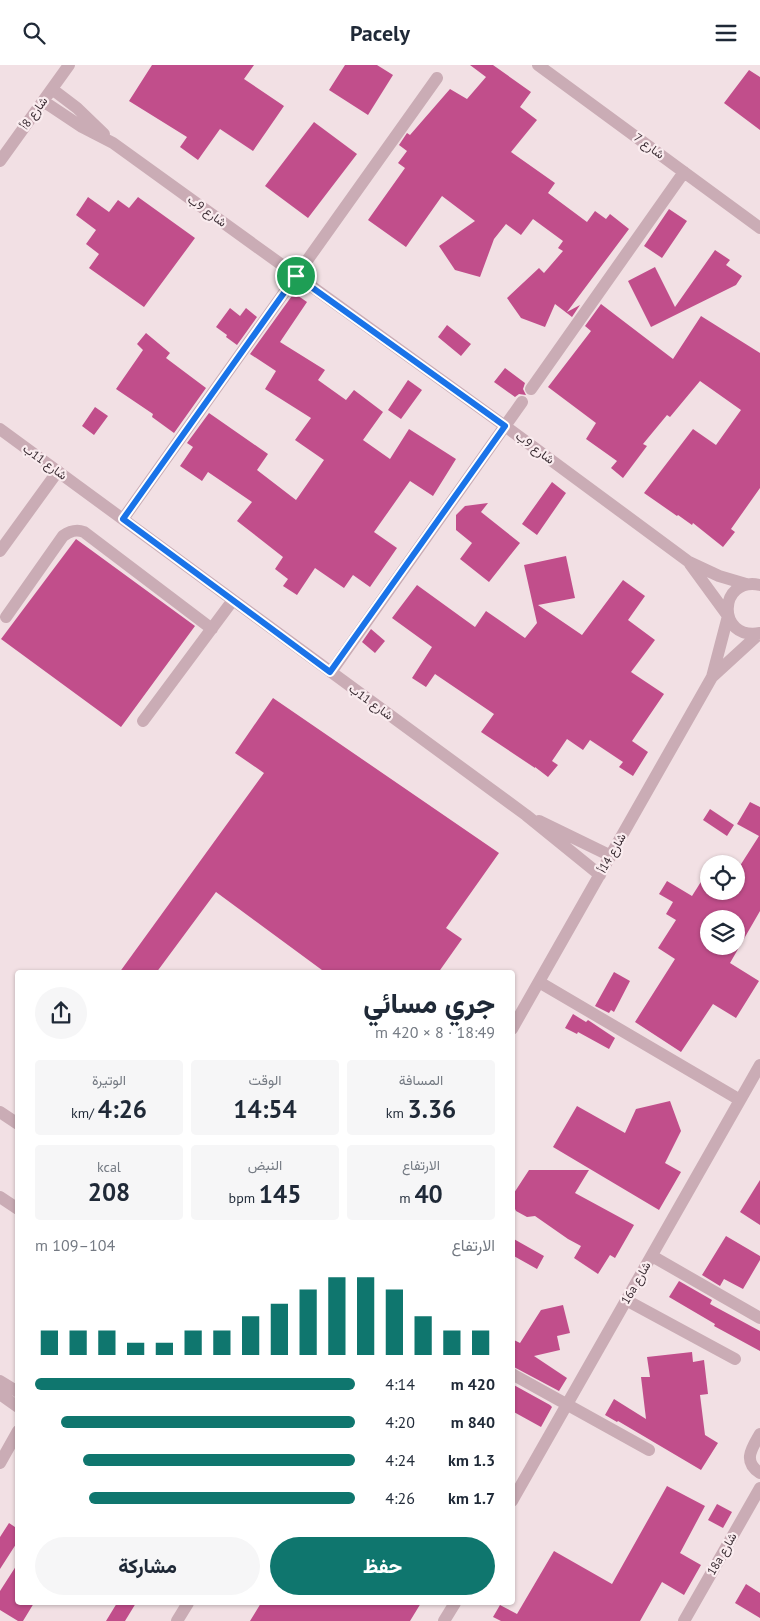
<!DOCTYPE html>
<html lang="ar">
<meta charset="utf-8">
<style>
:root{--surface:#fff;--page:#f6f6f7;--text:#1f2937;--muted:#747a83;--accent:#0f766e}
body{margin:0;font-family:"PT Sans",Vazirmatn,sans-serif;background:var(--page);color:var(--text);direction:rtl;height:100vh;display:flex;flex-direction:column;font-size:19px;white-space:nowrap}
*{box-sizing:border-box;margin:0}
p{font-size:16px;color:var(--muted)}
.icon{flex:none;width:28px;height:28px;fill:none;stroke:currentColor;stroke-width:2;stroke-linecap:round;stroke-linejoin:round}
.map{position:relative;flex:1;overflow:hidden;direction:ltr}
.drawer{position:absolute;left:15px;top:905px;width:500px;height:635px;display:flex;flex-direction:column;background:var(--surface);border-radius:5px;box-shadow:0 1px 4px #0004;direction:rtl}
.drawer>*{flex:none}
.controls{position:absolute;left:700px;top:790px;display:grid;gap:10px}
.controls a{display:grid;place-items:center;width:45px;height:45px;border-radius:50%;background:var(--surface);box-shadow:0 1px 4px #0004;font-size:25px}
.pin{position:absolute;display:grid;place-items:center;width:42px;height:42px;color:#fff;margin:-21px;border:2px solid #fff;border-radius:50%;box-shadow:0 1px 5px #0007}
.round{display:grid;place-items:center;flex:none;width:52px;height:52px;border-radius:26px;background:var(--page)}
.summary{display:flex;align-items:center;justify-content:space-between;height:85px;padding:0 20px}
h1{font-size:28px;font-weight:800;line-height:38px}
.stats{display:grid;grid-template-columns:repeat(3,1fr);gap:8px;height:85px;padding:5px 20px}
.stats div{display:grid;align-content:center;border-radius:5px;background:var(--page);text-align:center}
.stats b{font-size:25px;font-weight:800}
.stats small{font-size:14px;font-weight:400}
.stats p{font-size:14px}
.chart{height:140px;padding:10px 20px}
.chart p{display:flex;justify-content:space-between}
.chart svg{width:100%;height:90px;margin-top:5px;stroke:var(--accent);stroke-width:6}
.button{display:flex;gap:10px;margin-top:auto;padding:10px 20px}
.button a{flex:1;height:58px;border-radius:30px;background:var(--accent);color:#fff;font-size:20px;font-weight:800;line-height:58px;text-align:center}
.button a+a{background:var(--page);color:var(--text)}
ul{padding:0 20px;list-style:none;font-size:16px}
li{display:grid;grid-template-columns:80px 60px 1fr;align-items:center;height:38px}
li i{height:12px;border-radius:6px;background:var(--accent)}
header{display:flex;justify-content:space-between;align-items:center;height:65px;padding:0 20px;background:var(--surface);font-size:22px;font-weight:800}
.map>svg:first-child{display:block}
.building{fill:#c14e8b;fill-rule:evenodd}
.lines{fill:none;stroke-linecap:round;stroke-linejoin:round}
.minor{stroke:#caacb5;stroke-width:12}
.route-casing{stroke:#fff;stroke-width:10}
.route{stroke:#1a73e8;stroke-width:6}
.labels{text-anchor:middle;stroke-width:4.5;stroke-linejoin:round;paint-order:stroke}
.street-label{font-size:12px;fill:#382a31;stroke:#faecef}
</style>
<header><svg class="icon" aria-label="menu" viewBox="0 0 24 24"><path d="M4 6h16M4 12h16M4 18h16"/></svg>Pacely<svg class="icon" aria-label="search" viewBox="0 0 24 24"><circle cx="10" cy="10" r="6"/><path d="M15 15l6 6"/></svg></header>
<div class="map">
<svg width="760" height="1556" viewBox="0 0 760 1556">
<rect width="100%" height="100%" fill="#f2e0e4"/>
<!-- building -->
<path class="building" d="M152,0H254L244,14L284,41L253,86L220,64L198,95L180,82L187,72L129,36Z
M345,0H377L393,10L368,50L329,25Z
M470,0H493L531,27L520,42L537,55L511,87L555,118L548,128L587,157L595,146L606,154L610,149L629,164L567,247L580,240L572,252L555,239L545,262L521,253L507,233L539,203L544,208L563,186L558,183L563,176L533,154L521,170L506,159L494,174L480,212L455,205L439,181L475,156L442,131L406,182L368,155L405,103L398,98L407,86L399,80L407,68L410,70L450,24L467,34L486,12Z
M749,5L760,12V65L724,38Z
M314,57L357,89L308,153L265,121Z
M88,132L109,147L118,135L129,143L138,132L195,173L144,242L89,203L99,189L86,179L96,165L76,150Z
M669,144L687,156L662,193L644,181Z
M715,185L730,195L726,200L742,211L736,220L651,262L628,216L655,202L675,242Z
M294,228L307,237L280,277L325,305L318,315L346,335L354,325L383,347L363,375L390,394L409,364L456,394L433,431L410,416L374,467L397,483L370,522L353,510L344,523L315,503L297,530L283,521L288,514L275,504L283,492L237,456L252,437L208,407L202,416L180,401L193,382L187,378L209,348L268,389L257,405L296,435L324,395L295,375L311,353L265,324L276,306L250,289Z
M601,239L673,294L701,251L760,288V423L731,464L735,467L723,482L693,458L692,460L678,450L677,451L644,428L693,364L716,380L741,345L700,316L670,352L667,350L643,379L647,381L623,413L611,403L617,396L586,374L596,358L548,322L591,266L585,261Z
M230,243L240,251L246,243L257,252L237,280L226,272L227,270L216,262Z
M447,260L471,279L461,291L438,272Z
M146,268L170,288L166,293L206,323L174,368L152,352L153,349L116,324L143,285L137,279Z
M505,303L525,318L523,324L526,330L519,329L515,332L494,317Z
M408,315L422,325L401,354L388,345Z
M95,342L108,351L94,370L82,361Z
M552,417L566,428L537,470L522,459Z
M488,438L481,447L520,478L489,517L460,494L472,478L456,465V450L465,441Z
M76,474L195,561L121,662L1,574Z
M566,491L575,533L538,540L582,570L623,515L645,531L628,555L655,575L631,607L664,629L632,676L648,687L633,711L619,702L623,697L590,675L583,685L567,674L552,696L558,700L548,712L535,702V703L481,667L494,649L435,609L426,622L412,613L432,582L392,553L417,520L475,562L486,546L525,573L537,558L524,500Z
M371,564L385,576L375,588L362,577Z
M273,633L499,788L446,863L462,874L438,908H326L216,827L156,908H119L264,708L235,688Z
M750,737L760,742V846L730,898L759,916L736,953L713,939L681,987L635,957L675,894L658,883L676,855L666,849L673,837L659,829L667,816L692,831L709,804V826H736V807L759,771L737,759ZM709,854H736V881H709Z
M710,744L734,760L727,771L703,755Z
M614,907L630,916L614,947L611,945L609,948L595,941Z
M573,949L586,957L588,955L615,973L609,984L578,967L577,969L565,963Z
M670,1036L681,1066L665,1098L681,1107L659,1145L553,1082L577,1041L625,1068L636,1044Z
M529,1105H589L575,1128L634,1160L615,1193L610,1190L598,1209L574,1193L581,1181L568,1174L535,1151L527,1152L516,1146L512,1138V1131Z
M760,1115V1160L740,1147Z
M726,1171L760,1191V1195L743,1224L724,1214L720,1221L702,1210Z
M512,1173L544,1191L537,1204L512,1190Z
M679,1216L712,1235L710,1239L760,1266V1286L714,1261L715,1259L669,1232Z
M563,1240L570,1268L557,1271L560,1285L534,1291L567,1313L559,1326L512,1301V1274L520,1278L541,1245Z
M692,1287L693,1297L704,1295L708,1329L700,1330L705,1370L718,1378L701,1405L618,1356L617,1357L605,1350L614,1334L646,1354L641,1312H650L647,1292Z
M512,1319L550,1340L552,1342L541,1362L512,1346Z
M667,1421L705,1441L680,1488L701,1500L684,1530L662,1517L640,1556H501L493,1552L500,1540L517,1549L554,1486L612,1519Z
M717,1439L732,1447L723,1463L708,1455Z
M9,1458L18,1464V1476L0,1504V1472Z
M18,1498V1538H34L23,1556H18L0,1545V1526Z
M746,1519L760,1528V1553L735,1538Z
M117,1538H136L125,1556H106Z
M261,1538H421L410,1556H250Z"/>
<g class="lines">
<!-- minor -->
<path class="minor" d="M538,0L760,163
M52,24L77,43L104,69
M43,36L82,62L113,78L505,361L689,497L719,511L746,519
M0,96L69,0
M531,324L684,107
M0,364L526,750L600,810
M123,454L437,13
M0,486L58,406
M690,499L728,551
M760,520C718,511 716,576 760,568
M6,552L63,471C70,466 76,464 84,467L212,564
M331,607L522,337
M712,612L760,568
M143,656L233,535
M539,756L611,791
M539,917L740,1035
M512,964L712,612L728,551
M0,1047L18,1059
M0,1132L18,1144
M652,1191L760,1253
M626,1235L735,1294
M512,1309L649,1385
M0,1316L18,1327
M0,1329L18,1342
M760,1369C752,1383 742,1396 760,1408
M0,1398L18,1366
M512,1436L760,1000
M177,1556L188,1538
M444,1556L455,1538
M684,1556L760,1423"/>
</g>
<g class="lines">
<defs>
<path id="route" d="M296,211L505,361L330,607L123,454Z"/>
</defs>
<!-- route casing -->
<use href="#route" class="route-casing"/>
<!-- route -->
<use href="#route" class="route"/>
</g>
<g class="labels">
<!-- street labels -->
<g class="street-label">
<text transform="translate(34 48) rotate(-54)" y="4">شارع 8أ</text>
<text transform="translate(649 81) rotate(36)" y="4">شارع 7</text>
<text transform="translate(207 146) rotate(36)" y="4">شارع 9ب</text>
<text transform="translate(535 383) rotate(37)" y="4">شارع 9ب</text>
<text transform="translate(45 397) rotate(36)" y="4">شارع 11ب</text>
<text transform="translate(371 637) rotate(36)" y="4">شارع 11ب</text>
<text transform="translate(612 788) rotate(-60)" y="4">شارع 14أ</text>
<text transform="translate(636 1218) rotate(-60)" y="4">16a شارع</text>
<text transform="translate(722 1489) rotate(-60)" y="4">18a شارع</text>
</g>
</g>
</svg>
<div class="controls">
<a><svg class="icon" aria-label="locate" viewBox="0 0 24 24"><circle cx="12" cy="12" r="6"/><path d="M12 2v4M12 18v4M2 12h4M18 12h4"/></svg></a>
<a><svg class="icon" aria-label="layers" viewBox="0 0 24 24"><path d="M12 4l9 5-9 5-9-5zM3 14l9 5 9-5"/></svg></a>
</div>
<div class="pin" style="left:296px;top:211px;background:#1e9e55"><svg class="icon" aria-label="arrive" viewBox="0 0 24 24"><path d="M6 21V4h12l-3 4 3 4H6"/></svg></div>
<section class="drawer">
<div class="summary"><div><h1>جري مسائي</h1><p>18:49 · 8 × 420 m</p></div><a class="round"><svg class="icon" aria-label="share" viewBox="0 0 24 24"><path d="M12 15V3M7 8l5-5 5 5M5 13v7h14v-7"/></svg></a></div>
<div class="stats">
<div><p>المسافة</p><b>3.36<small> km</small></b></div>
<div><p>الوقت</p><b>14:54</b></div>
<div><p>الوتيرة</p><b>4:26<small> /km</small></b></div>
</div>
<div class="stats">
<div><p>الارتفاع</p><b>40<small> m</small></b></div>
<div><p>النبض</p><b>145<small> bpm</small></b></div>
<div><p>kcal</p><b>208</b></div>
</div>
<div class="chart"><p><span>الارتفاع</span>104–109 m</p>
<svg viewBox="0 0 160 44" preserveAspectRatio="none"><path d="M5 44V32M15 44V32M25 44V32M35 44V38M45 44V38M55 44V32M65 44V32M75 44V25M85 44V19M95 44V12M105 44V6M115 44V6M125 44V12M135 44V25M145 44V32M155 44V32"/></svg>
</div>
<ul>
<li><b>420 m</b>4:14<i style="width:100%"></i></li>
<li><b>840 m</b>4:20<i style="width:92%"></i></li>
<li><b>1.3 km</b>4:24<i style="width:85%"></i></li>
<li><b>1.7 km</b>4:26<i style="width:83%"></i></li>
</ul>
<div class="button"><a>حفظ</a><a>مشاركة</a></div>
</section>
</div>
